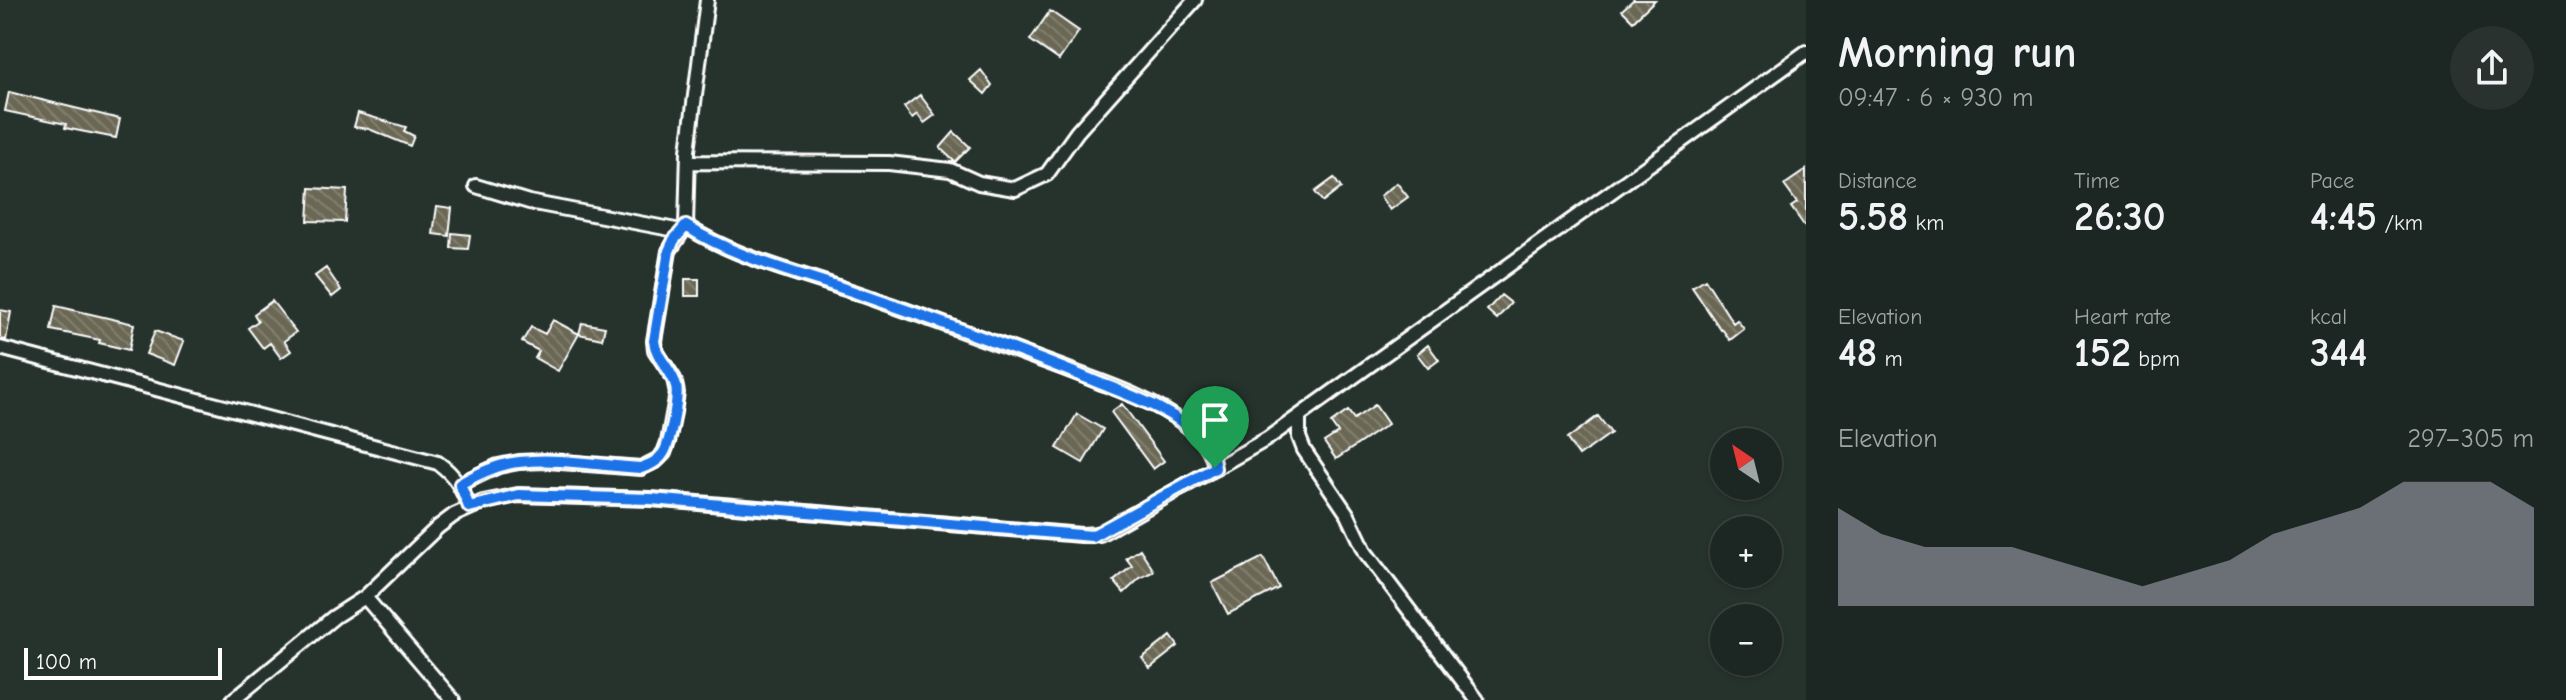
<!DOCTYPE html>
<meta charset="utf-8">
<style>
:root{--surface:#1c2622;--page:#29322f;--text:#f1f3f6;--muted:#a0a5a5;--line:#3a4340;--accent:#8c9099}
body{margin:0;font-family:"Comic Neue",sans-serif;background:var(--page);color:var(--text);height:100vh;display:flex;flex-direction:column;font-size:30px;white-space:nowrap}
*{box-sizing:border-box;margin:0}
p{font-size:26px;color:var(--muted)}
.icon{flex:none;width:44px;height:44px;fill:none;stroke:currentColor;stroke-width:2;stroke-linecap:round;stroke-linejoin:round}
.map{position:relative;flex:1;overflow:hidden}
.drawer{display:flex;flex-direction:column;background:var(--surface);width:760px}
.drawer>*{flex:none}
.needle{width:52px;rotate:325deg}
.fabs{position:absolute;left:1710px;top:428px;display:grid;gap:16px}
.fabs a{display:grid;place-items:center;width:72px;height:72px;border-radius:50%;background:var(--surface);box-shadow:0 2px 6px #0004,0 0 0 2px var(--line);font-size:40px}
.scale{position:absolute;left:24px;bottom:20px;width:198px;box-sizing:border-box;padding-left:8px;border:4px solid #fff;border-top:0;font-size:22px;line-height:28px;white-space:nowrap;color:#fff;-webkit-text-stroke:6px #26332d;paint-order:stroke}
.pin{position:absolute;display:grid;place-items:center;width:68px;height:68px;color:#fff;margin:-82px -34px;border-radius:50% 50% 50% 0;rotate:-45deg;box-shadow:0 0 8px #0007}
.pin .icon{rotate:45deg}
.round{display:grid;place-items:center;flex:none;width:84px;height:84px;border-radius:42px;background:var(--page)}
.headline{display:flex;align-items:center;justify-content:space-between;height:136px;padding:0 32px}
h1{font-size:44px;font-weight:700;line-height:60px}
.figures{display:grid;grid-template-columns:repeat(3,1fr);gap:12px;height:136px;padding:8px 32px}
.figures div{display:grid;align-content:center}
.figures b{font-size:40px;font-weight:700}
.figures small{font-size:22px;font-weight:400}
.figures p{font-size:22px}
.chart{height:224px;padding:16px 32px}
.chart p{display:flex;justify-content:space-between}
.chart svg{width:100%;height:144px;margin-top:8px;fill:var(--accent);opacity:.7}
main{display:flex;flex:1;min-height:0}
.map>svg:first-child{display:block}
.building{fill:url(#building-back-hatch);stroke:#fff;stroke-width:2}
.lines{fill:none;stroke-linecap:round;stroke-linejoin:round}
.street-casing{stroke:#fff;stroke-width:18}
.street{stroke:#26332d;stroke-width:12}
.route-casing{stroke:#fff;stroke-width:16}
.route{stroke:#1a73e8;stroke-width:10}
</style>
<main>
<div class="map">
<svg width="1806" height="700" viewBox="0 0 1806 700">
<defs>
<pattern id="building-back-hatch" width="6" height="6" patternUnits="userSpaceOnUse" patternTransform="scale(2)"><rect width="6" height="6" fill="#6b6754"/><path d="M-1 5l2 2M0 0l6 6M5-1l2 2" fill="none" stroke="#817e6e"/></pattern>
</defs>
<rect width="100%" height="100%" fill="#26332d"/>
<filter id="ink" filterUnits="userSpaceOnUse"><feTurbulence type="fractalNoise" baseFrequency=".0125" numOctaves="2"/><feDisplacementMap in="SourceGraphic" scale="16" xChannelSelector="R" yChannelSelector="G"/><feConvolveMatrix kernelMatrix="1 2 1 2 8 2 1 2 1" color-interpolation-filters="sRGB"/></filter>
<g filter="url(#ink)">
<!-- building -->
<path class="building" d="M1633,0H1655L1633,21L1622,10Z
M1050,11L1079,31L1059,60L1030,40Z
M981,70L992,85L985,94L970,80Z
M9,92L120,119L116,138L65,128L66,124L5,111Z
M920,95L935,115L924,123L917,114L912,118L904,107Z
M358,113L406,127L404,131L414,136L410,146L369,129L354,127Z
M954,132L970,147L955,162L940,148Z
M1806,170V228L1791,207L1797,203L1784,185Z
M1334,178L1341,188L1323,202L1315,192Z
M1397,183L1408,197L1390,210L1380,196Z
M310,188L347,190L345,222L308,221Z
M437,206L452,208L449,236L433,234Z
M452,233L470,235L468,249L451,248Z
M326,268L341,290L332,297L315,276Z
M685,279H699V296H685Z
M1705,279L1733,323L1737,320L1744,329L1730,340L1722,329L1721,330L1692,287Z
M1501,295L1511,303L1497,319L1487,310Z
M272,301L296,332L284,341L291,351L281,358L270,343L263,348L248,328L258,321L254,314Z
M56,306L134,324L129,350L99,343L100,340L51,330Z
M0,310L11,312L6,340L0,339Z
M553,320L579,334L558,371L535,358L539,351L522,342L531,327L545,334Z
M582,323L605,327L602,339L579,334Z
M155,331L184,341L175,365L146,354Z
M1428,345L1439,360L1428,368L1417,354Z
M1122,404L1164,461L1153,469L1111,412Z
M1375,405L1388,424L1336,459L1324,442L1338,433L1331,423L1348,411L1354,419Z
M1077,414L1103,429L1083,463L1057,448Z
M1598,416L1611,433L1579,456L1567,439Z
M1140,549L1154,571L1140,578L1124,593L1114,581L1132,566L1126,558Z
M1263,557L1279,588L1228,614L1212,583Z
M1171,636L1178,646L1150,668L1142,658Z"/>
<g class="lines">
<defs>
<path id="street" d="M688,162L889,163L950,170L979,183L1015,189L1047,174L1077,132L1195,0
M476,186L529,202L681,231
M686,226C738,259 799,273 857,293C924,316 991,342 1058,366C1100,382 1150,397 1186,425C1202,437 1212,448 1215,468
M0,348L438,463C455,475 462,488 469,507
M1299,416V437L1304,450L1348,515L1366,553L1477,700
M460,484L498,466L519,462L547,461L641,468L657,460L664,453L668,442L677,393L674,379L655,350L654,341L669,251L686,226L688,151L707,0
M365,597L453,700
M233,700L334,617L365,597L438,527L454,515L483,502L518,495L651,499L1081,535L1100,534L1267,439L1806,52"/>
</defs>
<!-- street casing -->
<use href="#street" class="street-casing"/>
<!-- street -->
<use href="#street" class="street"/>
</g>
</g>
<g class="lines" filter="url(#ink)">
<defs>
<path id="route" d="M686,226C737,259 799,273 857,293C935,320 1015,348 1092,380C1131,396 1174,409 1204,441C1212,449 1213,458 1215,468L1092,536L651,499L518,495L469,507L460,484C478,474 498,464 519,462C559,457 601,466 641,468C649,465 657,462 662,455C670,446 679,398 676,386C672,369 656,359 654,341L669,251L674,240Z"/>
</defs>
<!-- route casing -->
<use href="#route" class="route-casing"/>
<!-- route -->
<use href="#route" class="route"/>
</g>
</svg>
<div class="fabs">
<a><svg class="needle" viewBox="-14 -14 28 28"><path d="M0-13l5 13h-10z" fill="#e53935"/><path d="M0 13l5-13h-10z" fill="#a0a5a5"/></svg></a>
<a>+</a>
<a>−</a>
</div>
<div class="scale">100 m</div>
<div class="pin" style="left:1215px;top:468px;background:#1e9e55"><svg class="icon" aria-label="arrive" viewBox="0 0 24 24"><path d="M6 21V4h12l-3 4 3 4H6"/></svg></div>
</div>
<section class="drawer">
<div class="headline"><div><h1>Morning run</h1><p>09:47 · 6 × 930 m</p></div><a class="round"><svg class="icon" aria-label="share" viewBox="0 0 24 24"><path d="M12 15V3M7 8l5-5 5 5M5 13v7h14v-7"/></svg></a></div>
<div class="figures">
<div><p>Distance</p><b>5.58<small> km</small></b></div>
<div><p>Time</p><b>26:30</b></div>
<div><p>Pace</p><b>4:45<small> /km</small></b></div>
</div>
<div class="figures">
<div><p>Elevation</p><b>48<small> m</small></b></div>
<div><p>Heart rate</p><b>152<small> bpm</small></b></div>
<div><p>kcal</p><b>344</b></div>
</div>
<div class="chart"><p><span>Elevation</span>297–305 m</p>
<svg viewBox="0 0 160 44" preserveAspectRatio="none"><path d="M0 44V14L10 22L20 26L30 26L40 26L50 30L60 34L70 38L80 34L90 30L100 22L110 18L120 14L130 6L140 6L150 6L160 14V44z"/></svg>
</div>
</section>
</main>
